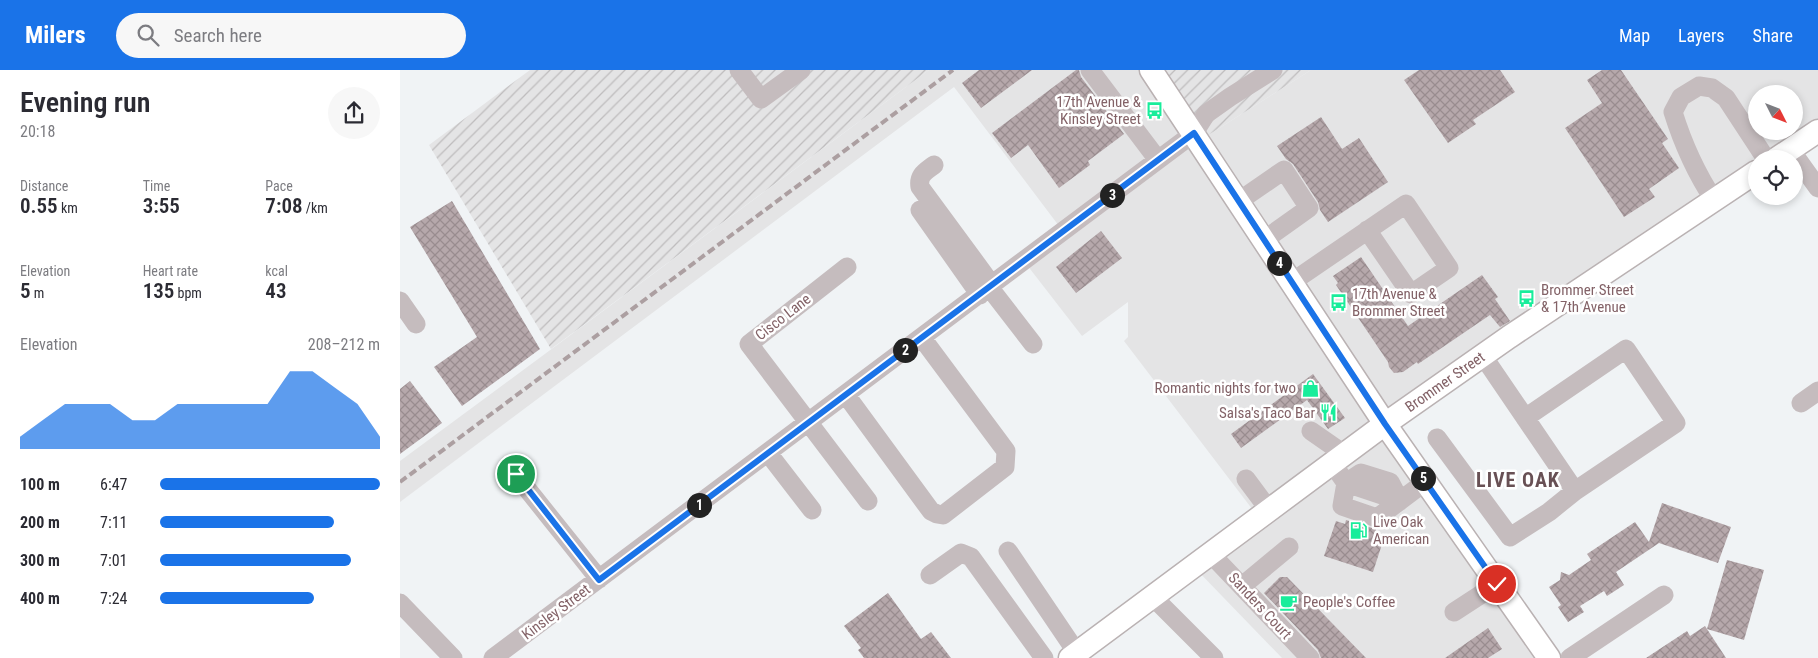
<!DOCTYPE html>
<meta charset="utf-8">
<style>
:root{--surface:#fff;--page:#f7f7f7;--text:#2b2b33;--muted:#7c7c81;--accent:#1a73e8}
body{margin:0;font-family:"Roboto Condensed",sans-serif;background:var(--page);color:var(--text);height:100vh;display:flex;flex-direction:column;font-size:19px;white-space:nowrap}
*{box-sizing:border-box;margin:0}
p{font-size:16px;color:var(--muted)}
.icon{flex:none;width:28px;height:28px;fill:none;stroke:currentColor;stroke-width:2;stroke-linecap:round;stroke-linejoin:round}
.map{position:relative;flex:1;overflow:hidden}
.panel{display:flex;flex-direction:column;background:var(--surface);width:400px}
.panel>*{flex:none}
.needle{width:32px;rotate:132deg}
.controls{position:absolute;left:1348px;top:15px;display:grid;gap:10px}
.controls a{display:grid;place-items:center;width:55px;height:55px;border-radius:50%;background:var(--surface);box-shadow:0 2px 8px #0003;font-size:25px}
.pin{position:absolute;display:grid;place-items:center;width:42px;height:42px;color:#fff;margin:-21px;border:2px solid #fff;border-radius:50%;box-shadow:0 1px 5px #0007}
.km{position:absolute;width:25px;height:25px;margin:-12px;border-radius:50%;background:#222;color:#fff;font-size:14px;line-height:25px;text-align:center}
.round{display:grid;place-items:center;flex:none;width:52px;height:52px;border-radius:26px;background:var(--page)}
.head{display:flex;align-items:center;justify-content:space-between;height:85px;padding:0 20px}
h1{font-size:28px;font-weight:600;line-height:38px}
.stats{display:grid;grid-template-columns:repeat(3,1fr);gap:8px;height:85px;padding:5px 20px}
.stats div{display:grid;align-content:center}
.stats b{font-size:21px;font-weight:600}
.stats small{font-size:14px;font-weight:400}
.stats p{font-size:14px}
.chart{height:140px;padding:10px 20px}
.chart p{display:flex;justify-content:space-between}
.chart svg{width:100%;height:90px;margin-top:5px;fill:var(--accent);opacity:.7}
ul{padding:0 20px;list-style:none;font-size:16px}
li{display:grid;grid-template-columns:80px 60px 1fr;align-items:center;height:38px}
li i{height:12px;border-radius:6px;background:var(--accent)}
header{display:flex;align-items:center;gap:30px;box-sizing:border-box;height:70px;padding:0 25px;background:var(--accent);color:#fff}
header strong{font-size:24px}
nav{display:flex;gap:28px;margin-inline-start:auto;font-size:18px}
.search{width:350px;height:45px;background:var(--page);display:flex;align-items:center;gap:12px;box-sizing:border-box;padding:0 18px;border-radius:28px;color:var(--muted);font-size:19px}
main{display:flex;flex:1;min-height:0}
.map>svg:first-child{display:block}
.built{fill:#e4e4e5;fill-rule:evenodd}
.industrial{fill:url(#industrial-furrows)}
.building{fill:url(#building-cross-hatch)}
.lines{fill:none;stroke-linecap:round;stroke-linejoin:round}
.major-casing{stroke:#bab2b3;stroke-width:25}
.minor{stroke:#c5bcbe;stroke-width:19}
.major{stroke:#fff;stroke-width:22}
.rail{stroke:#ac9fa1;stroke-width:4;stroke-dasharray:8 4;stroke-linecap:butt}
.route-casing{stroke:#fff;stroke-width:10}
.route{stroke:#1a73e8;stroke-width:6}
.labels{text-anchor:middle;stroke-width:5;stroke-linejoin:round;paint-order:stroke}
.poi-label{font-size:15px;fill:#836267;stroke:#fff;text-anchor:start}
.street-label{font-size:15px;fill:#836267;stroke:#fff}
.district-label{font-size:20px;font-weight:bold;letter-spacing:1px;fill:#685054;stroke:#fff}
</style>
<header>
<strong>Milers</strong>
<div class="search"><svg class="icon" aria-label="search" viewBox="0 0 24 24"><circle cx="10" cy="10" r="6"/><path d="M15 15l6 6"/></svg>Search here</div>
<nav><a>Map</a><a>Layers</a><a>Share</a></nav>
</header>
<main>
<section class="panel">
<div class="head"><div><h1>Evening run</h1><p>20:18</p></div><a class="round"><svg class="icon" aria-label="share" viewBox="0 0 24 24"><path d="M12 15V3M7 8l5-5 5 5M5 13v7h14v-7"/></svg></a></div>
<div class="stats">
<div><p>Distance</p><b>0.55<small> km</small></b></div>
<div><p>Time</p><b>3:55</b></div>
<div><p>Pace</p><b>7:08<small> /km</small></b></div>
</div>
<div class="stats">
<div><p>Elevation</p><b>5<small> m</small></b></div>
<div><p>Heart rate</p><b>135<small> bpm</small></b></div>
<div><p>kcal</p><b>43</b></div>
</div>
<div class="chart"><p><span>Elevation</span>208–212 m</p>
<svg viewBox="0 0 160 44" preserveAspectRatio="none"><path d="M0 44V38L10 30L20 22L30 22L40 22L50 30L60 30L70 22L80 22L90 22L100 22L110 22L120 6L130 6L140 14L150 22L160 38V44z"/></svg>
</div>
<ul>
<li><b>100 m</b>6:47<i style="width:100%"></i></li>
<li><b>200 m</b>7:11<i style="width:79%"></i></li>
<li><b>300 m</b>7:01<i style="width:87%"></i></li>
<li><b>400 m</b>7:24<i style="width:70%"></i></li>
</ul>
</section>
<div class="map">
<svg width="1418" height="588" viewBox="0 0 1418 588">
<defs>
<pattern id="industrial-furrows" width="10" height="10" patternUnits="userSpaceOnUse" patternTransform="scale(1.25)"><rect width="10" height="10" fill="#e4e4e5"/><path d="M-1 1l2-2M0 10L10 0M9 11l2-2" fill="none" stroke="#bebcbd"/></pattern>
<pattern id="building-cross-hatch" width="8" height="8" patternUnits="userSpaceOnUse" patternTransform="scale(1.25)"><rect width="8" height="8" fill="#b6a8ab"/><path d="M0 0l8 8M0 8l8-8" fill="none" stroke="#998c8f"/></pattern>
</defs>
<rect width="100%" height="100%" fill="#f0f3f5"/>
<!-- built -->
<path class="built" d="M529,0H738L791,76L911,0H1418V64L1356,89V105L985,355L1144,588H882L794,497L859,448L724,271L728,267V232L682,266L620,186L659,156L554,17L0,432V391ZM1356,24H1394V61H1356Z"/>
<!-- industrial -->
<path class="industrial" d="M130,0H529L151,279L29,75Z
M738,0H911L791,76Z"/>
<!-- building -->
<path class="building" d="M579,0H632L581,38L562,13Z
M676,0H679L681,7L724,64L688,91L690,95L659,118L628,75L611,88L592,63Z
M1019,0H1100L1115,22L1073,50L1076,54L1048,73L1004,10Z
M1202,0H1221L1268,69L1262,73L1279,98L1249,119L1255,127L1224,147L1165,58L1202,33L1187,10Z
M921,47L942,79L959,68L988,112L928,152L920,140L918,132L893,94L886,89L877,76Z
M52,131L140,279L62,336L34,297L77,267L10,157Z
M701,161L722,188L676,223L656,197Z
M961,187L1008,256L1082,205L1098,227L1095,229L1110,251L1100,257L1090,245L1018,294L1017,292L1003,302L994,303L989,297L988,292L936,215L938,213L933,206Z
M913,304L945,348L928,359L907,330L841,378L831,364Z
M10,311L42,353L0,384V319Z
M1262,433L1331,457L1318,493L1259,473L1216,502L1224,515L1207,526L1204,521L1180,536L1184,542L1168,552L1158,537L1161,535L1149,517L1160,510L1161,502L1169,505L1191,490L1187,484L1235,452L1249,472Z
M946,450L976,459L975,464L984,468L973,502L924,486L936,451L945,454Z
M1327,490L1364,500L1344,570L1307,559L1326,588H1246L1287,561L1290,566L1305,556L1307,559Z
M880,507H887L966,588H921L918,580L864,523Z
M488,523L521,569L531,562L551,588H464L458,580L461,578L444,556Z
M1088,558L1102,579L1088,588H1045Z"/>
<g class="lines">
<defs>
<path id="major" d="M751,0L985,354L1149,588
M1376,89L1418,61
M670,588L985,354L1109,267L1356,102"/>
</defs>
<!-- major casing -->
<use href="#major" class="major-casing"/>
<!-- minor -->
<path class="minor" d="M339,0L361,29L401,0
M690,0L758,90
M1390,79L1418,118
M534,95C525,102 518,105 520,117L592,215
M1314,130C1296,103 1283,74 1273,42L1281,27L1299,16L1312,18L1326,28L1366,89
M839,131L884,100L909,138L864,170
M520,140L580,225
M447,197L349,274L468,431
M892,212L1006,134L1049,198L1011,224L967,160
M589,217L633,274
M0,231L16,254
M1083,286L1175,421L1276,353L1226,279L1125,348
M446,325L531,441L537,444L543,445L605,397L606,381L522,268
M1401,333L1418,321
M911,361L944,384
M1037,368L1110,467L1149,442L1175,421
M368,383L412,440
M932,393L946,413L942,436L977,448L1025,412
M116,405L199,509
M846,409L869,440
M946,413L961,403L990,412L1000,431
M946,413L1000,431
M608,481L677,583
M810,483L910,588
M530,505L561,483L571,487L644,588
M842,516L889,477
M753,527L814,588
M0,533L53,588
M1054,542L1097,514
M93,588L794,63L806,44L830,27L873,0
M1170,588L1264,525"/>
<!-- major -->
<use href="#major" class="major"/>
<!-- rail -->
<path class="rail" d="M0,412L553,0"/>
</g>
<g class="lines">
<defs>
<path id="route" d="M116,404L199,510L794,63L985,354L1097,514"/>
</defs>
<!-- route casing -->
<use href="#route" class="route-casing"/>
<!-- route -->
<use href="#route" class="route"/>
</g>
<!-- icons -->
<defs>
<symbol id="bus-bare" viewBox="-9 -9 18 18"><path d="M-5-6H5V4H4V6H2V4H-2V6H-4V4H-5ZM-3.5-4V0h7V-4ZM-3.5 1.2v1.5H-2V1.2ZM2 1.2v1.5H3.5V1.2Z" fill="#18ed9b" stroke="#fff" stroke-width="2.5" paint-order="stroke"/></symbol>
<symbol id="shop-bare" viewBox="-9 -9 18 18"><path d="M-5-2.5h2.3a2.7 3.5 0 0 1 5.4 0H5L5.5 6h-11ZM-1.5-2.5h3a1.5 2.3 0 0 0-3 0Z" fill="#18ed9b" stroke="#fff" stroke-width="2.5" paint-order="stroke"/></symbol>
<symbol id="restaurant-bare" viewBox="-9 -9 18 18"><path d="M-5-6h1v4h1v-4h1v4h1v-4h1v5L-1.5 .5V6h-2V.5L-5-1ZM5-6V6H3V1.5H1.5Q1.5-4 5-6Z" fill="#18ed9b" stroke="#fff" stroke-width="2.5" paint-order="stroke"/></symbol>
<symbol id="fuel-bare" viewBox="-9 -9 18 18"><path d="M-5.5-6h7V0h2V4h1.3V-2.5L3-4.5l.8-.8L6-3V5H2.5V1h-1V6h-7ZM-4.2-4.7v3.2H.2V-4.7Z" fill="#18ed9b" stroke="#fff" stroke-width="2.5" paint-order="stroke"/></symbol>
<symbol id="cafe-bare" viewBox="-9 -9 18 18"><path d="M-5.5-4.5H6V0H3Q3 3.5 0 3.5H-2.5Q-5.5 3.5-5.5 0ZM3-3.2v2h1.7v-2ZM-6 4.5H4V6H-6Z" fill="#18ed9b" stroke="#fff" stroke-width="2.5" paint-order="stroke"/></symbol>
</defs>
<g fill-rule="evenodd">
<use href="#bus-bare" x="742" y="28" width="25" height="25"/>
<use href="#bus-bare" x="1114" y="216" width="25" height="25"/>
<use href="#bus-bare" x="926" y="220" width="25" height="25"/>
<use href="#shop-bare" x="898" y="306" width="25" height="25"/>
<use href="#restaurant-bare" x="916" y="330" width="25" height="25"/>
<use href="#fuel-bare" x="946" y="448" width="25" height="25"/>
<use href="#cafe-bare" x="876" y="520" width="25" height="25"/>
</g>
<g class="labels">
<!-- poi labels -->
<g class="poi-label">
<text x="741" y="37" text-anchor="end">17th Avenue &amp;<tspan x="741" dy="17">Kinsley Street</tspan></text>
<text x="1141" y="225">Brommer Street<tspan x="1141" dy="17">&amp; 17th Avenue</tspan></text>
<text x="952" y="229">17th Avenue &amp;<tspan x="952" dy="17">Brommer Street</tspan></text>
<text x="896" y="323" text-anchor="end">Romantic nights for two</text>
<text x="915" y="348" text-anchor="end">Salsa's Taco Bar</text>
<text x="973" y="457">Live Oak<tspan x="973" dy="17">American</tspan></text>
<text x="903" y="537">People's Coffee</text>
</g>
<!-- street labels -->
<g class="street-label">
<text transform="translate(383 247) rotate(-38)" y="5">Cisco Lane</text>
<text transform="translate(1045 312) rotate(-35)" y="5">Brommer Street</text>
<text transform="translate(860 536) rotate(47)" y="5">Sanders Court</text>
<text transform="translate(156 542) rotate(-37)" y="5">Kinsley Street</text>
</g>
<!-- district labels -->
<g class="district-label">
<text x="1118" y="417">LIVE OAK</text>
</g>
</g>
</svg>
<div class="controls">
<a><svg class="needle" viewBox="-14 -14 28 28"><path d="M0-13l5 13h-10z" fill="#e53935"/><path d="M0 13l5-13h-10z" fill="#7c7c81"/></svg></a>
<a><svg class="icon" aria-label="locate" viewBox="0 0 24 24"><circle cx="12" cy="12" r="6"/><path d="M12 2v4M12 18v4M2 12h4M18 12h4"/></svg></a>
</div>
<div class="pin" style="left:116px;top:404px;background:#1e9e55"><svg class="icon" aria-label="arrive" viewBox="0 0 24 24"><path d="M6 21V4h12l-3 4 3 4H6"/></svg></div>
<div class="pin" style="left:1097px;top:514px;background:#d93025"><svg class="icon" aria-label="check" viewBox="0 0 24 24"><path d="M5 12l5 5 9-10"/></svg></div>
<b class="km" style="left:299px;top:435px">1</b>
<b class="km" style="left:505px;top:280px">2</b>
<b class="km" style="left:712px;top:125px">3</b>
<b class="km" style="left:879px;top:193px">4</b>
<b class="km" style="left:1023px;top:408px">5</b>
</div>
</main>
